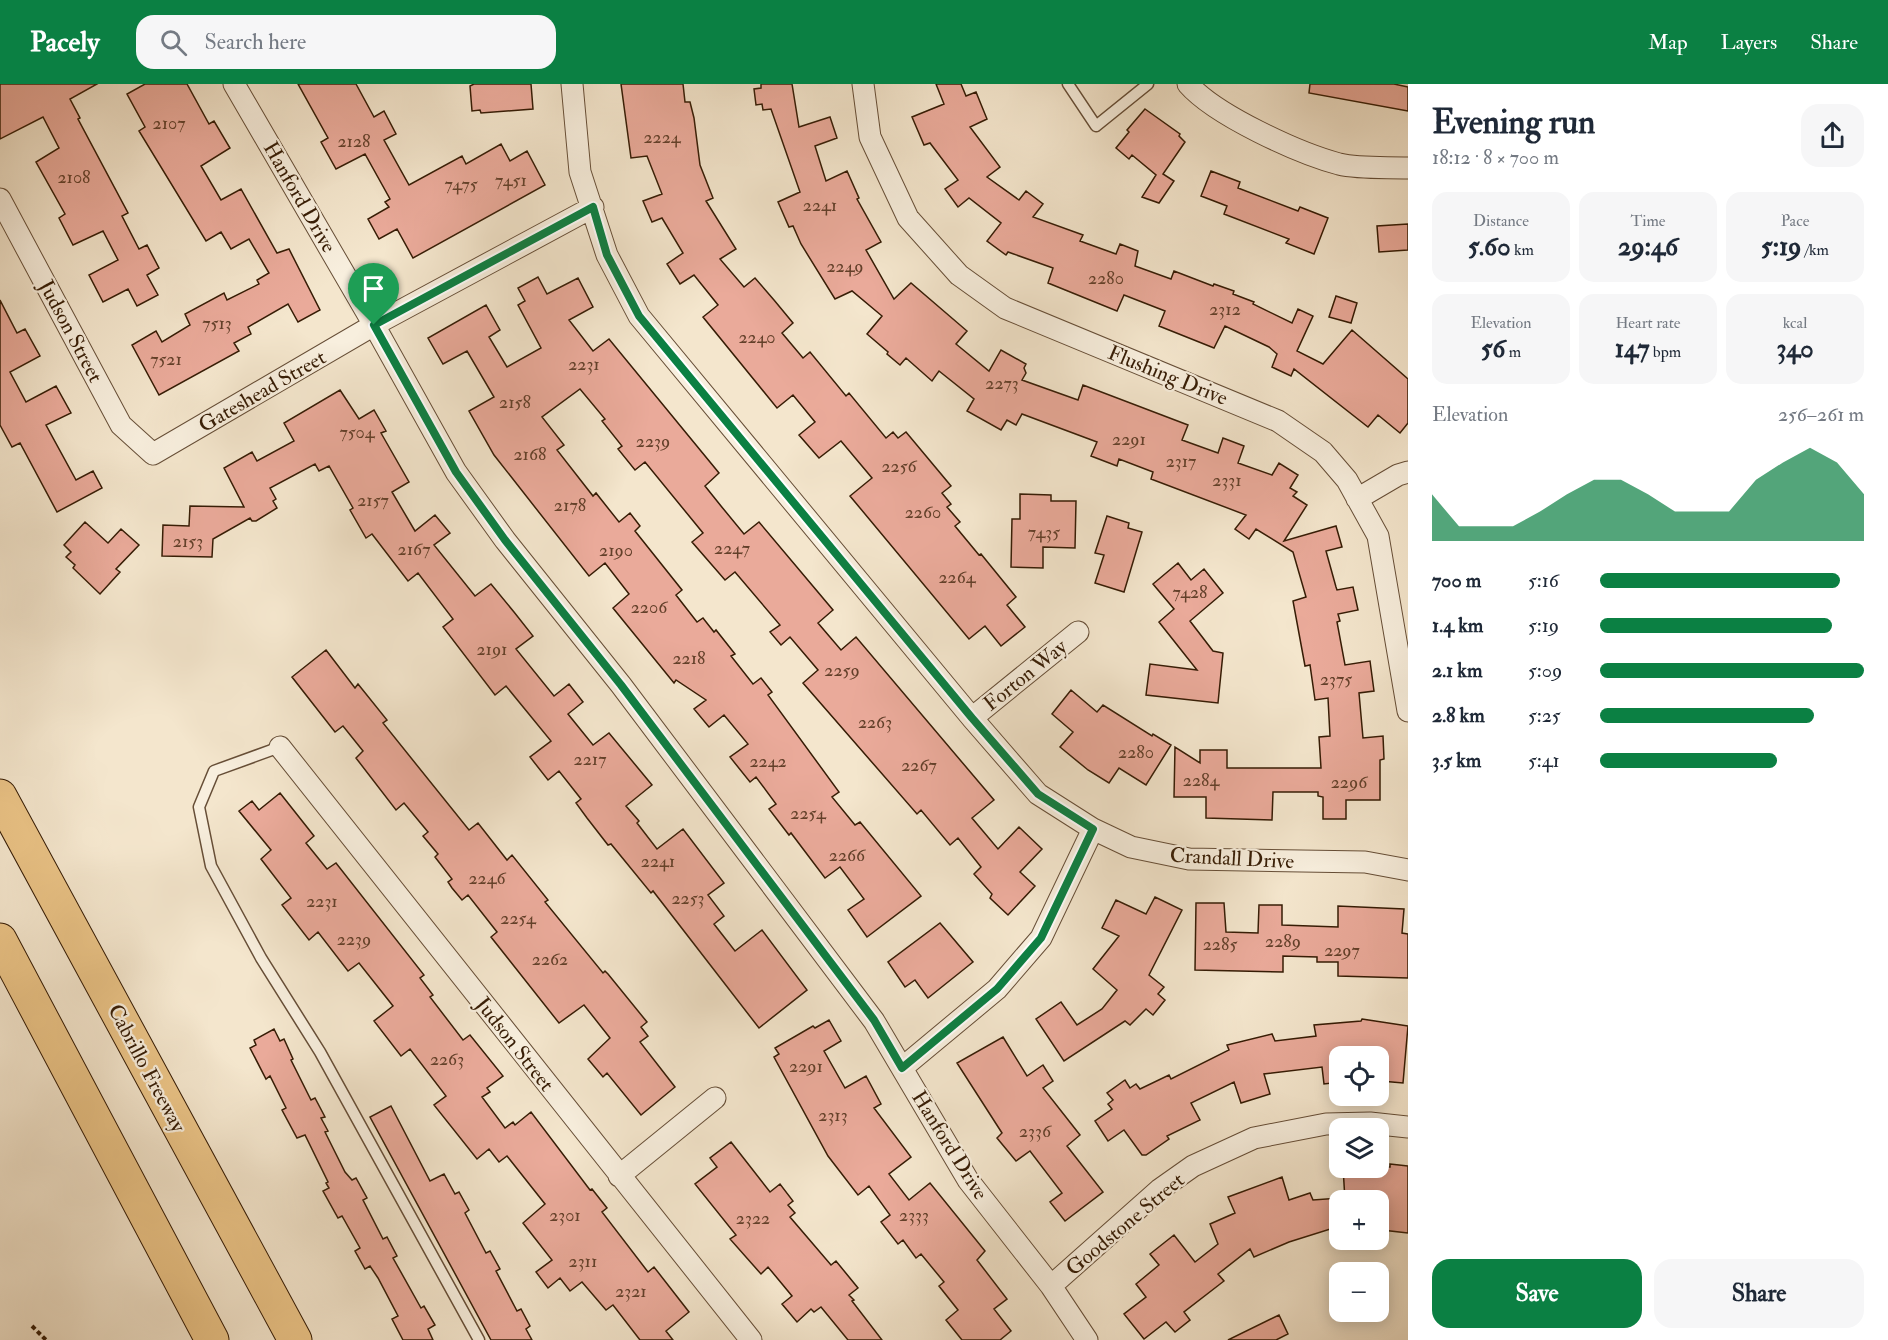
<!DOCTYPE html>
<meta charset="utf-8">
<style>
:root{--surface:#fff;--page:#f6f6f7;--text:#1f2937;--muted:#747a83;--accent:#0b8043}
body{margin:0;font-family:"IM FELL Double Pica",serif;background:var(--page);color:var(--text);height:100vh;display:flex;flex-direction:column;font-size:22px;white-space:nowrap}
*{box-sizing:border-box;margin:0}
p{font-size:20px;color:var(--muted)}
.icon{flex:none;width:33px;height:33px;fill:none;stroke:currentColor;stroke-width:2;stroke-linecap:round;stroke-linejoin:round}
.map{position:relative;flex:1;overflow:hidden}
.side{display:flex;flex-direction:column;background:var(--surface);width:480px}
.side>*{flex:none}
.tools{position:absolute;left:1329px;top:962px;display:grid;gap:12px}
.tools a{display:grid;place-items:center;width:60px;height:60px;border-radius:12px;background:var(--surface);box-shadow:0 3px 15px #0003;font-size:30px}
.pin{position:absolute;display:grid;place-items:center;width:51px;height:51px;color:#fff;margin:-62px -26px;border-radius:50% 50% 50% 0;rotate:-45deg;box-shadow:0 0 6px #0007}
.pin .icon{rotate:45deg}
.round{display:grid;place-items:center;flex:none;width:63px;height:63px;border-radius:18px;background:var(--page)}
.headline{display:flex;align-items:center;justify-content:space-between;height:102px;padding:0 24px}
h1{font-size:33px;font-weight:700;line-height:45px}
.figures{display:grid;grid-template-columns:repeat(3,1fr);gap:9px;height:102px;padding:6px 24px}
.figures div{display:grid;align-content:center;border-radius:15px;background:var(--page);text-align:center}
.figures b{font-size:26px;font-weight:700}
.figures small{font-size:16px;font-weight:400}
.figures p{font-size:16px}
.chart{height:168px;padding:12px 24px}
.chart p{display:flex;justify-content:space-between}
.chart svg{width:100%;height:108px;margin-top:6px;fill:var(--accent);opacity:.7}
.primary-button{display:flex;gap:12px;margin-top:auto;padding:12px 24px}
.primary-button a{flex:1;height:69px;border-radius:18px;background:var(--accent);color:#fff;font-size:24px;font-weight:700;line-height:69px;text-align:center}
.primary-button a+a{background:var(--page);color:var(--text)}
ul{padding:0 24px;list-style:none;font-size:20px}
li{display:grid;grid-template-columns:96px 72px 1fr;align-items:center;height:45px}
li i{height:15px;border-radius:8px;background:var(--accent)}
header{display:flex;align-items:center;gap:36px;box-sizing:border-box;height:84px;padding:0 30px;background:var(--accent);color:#fff}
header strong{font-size:28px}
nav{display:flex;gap:33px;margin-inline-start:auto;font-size:21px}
.search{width:420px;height:54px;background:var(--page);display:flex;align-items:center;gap:15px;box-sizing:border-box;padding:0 21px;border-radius:18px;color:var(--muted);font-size:22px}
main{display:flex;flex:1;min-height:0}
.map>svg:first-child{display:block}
.building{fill:#eaaa9a;stroke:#361c05;stroke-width:1.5}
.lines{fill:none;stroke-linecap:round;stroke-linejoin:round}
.lane-casing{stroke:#664e37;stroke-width:13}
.street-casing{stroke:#664e37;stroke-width:23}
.highway-casing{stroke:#361c05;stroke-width:35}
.path{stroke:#361c05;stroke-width:4;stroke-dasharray:4.5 3;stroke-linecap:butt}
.lane{stroke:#f8efde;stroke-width:10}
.street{stroke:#f8efde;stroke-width:21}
.highway{stroke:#eac386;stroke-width:33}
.route-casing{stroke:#fff;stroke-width:12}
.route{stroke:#0b8043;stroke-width:8}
.labels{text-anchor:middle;stroke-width:4.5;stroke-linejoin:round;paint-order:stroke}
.number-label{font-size:18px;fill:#63402a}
.street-label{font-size:21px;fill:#361c05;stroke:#f8efde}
</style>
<header>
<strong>Pacely</strong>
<div class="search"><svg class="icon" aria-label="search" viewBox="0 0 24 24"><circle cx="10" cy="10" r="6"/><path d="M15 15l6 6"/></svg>Search here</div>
<nav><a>Map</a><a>Layers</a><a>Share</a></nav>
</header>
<main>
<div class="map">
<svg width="1408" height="1256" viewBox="0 0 1408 1256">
<rect width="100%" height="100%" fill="#f4e6cd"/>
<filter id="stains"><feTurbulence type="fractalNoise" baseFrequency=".00333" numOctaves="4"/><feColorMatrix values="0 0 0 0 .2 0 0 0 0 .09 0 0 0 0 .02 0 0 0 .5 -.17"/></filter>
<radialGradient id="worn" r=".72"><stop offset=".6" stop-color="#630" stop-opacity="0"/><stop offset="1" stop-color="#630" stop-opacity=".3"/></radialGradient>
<!-- building -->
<path class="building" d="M0,0H97L70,15L80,34L78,35L128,129L122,132L139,165L147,161L159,184L147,191L158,211L137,222L128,205L103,218L89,191L118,176L103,147L73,161L59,134L65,130L36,78L59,64L43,33L0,55Z
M145,0H187L209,40L214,37L230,64L201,82L221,116L241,105L277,169L289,165L320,226L298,238L288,220L248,243L251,250L234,259L239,267L159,311L132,261L156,247L162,258L190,241L185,230L224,209L227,216L259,200L257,196L269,189L249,155L231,165L221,148L206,157L139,47L145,43L127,10Z
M298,0H356L374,33L384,27L396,50L384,56L409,101L462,72L466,80L501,60L510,77L527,67L545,101L413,174L397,145L379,155L368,135L389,123L385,118L390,115L365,70L336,85L321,58L328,54Z
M474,0H531L533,25L481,29L480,26L472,27L470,2Z
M621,0H683L685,18H690L694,34L700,81L713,114L706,117L736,165L720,175L744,203L755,194L774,216L793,239L782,249L803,274L810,268L846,312L849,309L886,354L893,348L898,354L906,348L951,402L942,409L951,420L947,423L960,438L955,442L979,471L981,470L1016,513L1007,521L1025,543L1001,562L985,542L969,555L850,412L872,394L841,357L819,374L799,351L815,338L793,311L777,324L703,233L718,221L694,191L680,200L667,180L683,169L662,134L652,138L643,117L662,110L647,72L631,74Z
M761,0H792L799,43L830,33L837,54L815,62L826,97L847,87L859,114L857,115L881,158L866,166L894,215L911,199L967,247L956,260L989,287L1001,266L1026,280L1024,284L1026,289L1022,296L1078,316L1083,301L1188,341L1182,356L1218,369L1223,354L1244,362L1238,379L1272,391L1279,379L1298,391L1290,404L1297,408L1293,412L1307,421L1284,457L1336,442L1342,463L1326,467L1336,503L1337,506L1353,503L1358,526L1338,530L1340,537L1337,538L1345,581L1370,577L1374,607L1359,609L1363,654L1383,652L1384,675L1380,676V716H1346V735H1323V713L1318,712V708H1273L1272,736L1206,734V713H1174L1175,663L1200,679V666H1227V684H1321L1319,653L1330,652L1328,614L1315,616L1310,581L1305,582L1293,517L1306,513L1293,468L1256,445L1249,455L1235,445L1246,431L1151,395L1153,388L1119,375L1117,382L1091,372L1097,358L1022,330L1016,341L1007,336L1001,346L967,327L974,315L939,287L932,297L906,274L900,281L887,270L888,268L867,250L882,232L852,207L835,215L801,160L793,142L789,143L778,118L800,108L771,25L763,26L762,20L756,21L754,5L761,4Z
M936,0H961L966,12L976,8L987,35L970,43L1000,83L987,93L1019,116L1026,107L1043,120L1033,133L1083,151L1080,157L1116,170L1120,160L1138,167L1135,182L1171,195L1174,187L1213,202L1214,200L1234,207L1233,210L1254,218L1253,220L1292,239L1298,225L1313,232L1297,267L1323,280L1352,246L1408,295V339L1400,349L1378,331L1368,343L1294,285L1291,292L1272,283L1277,270L1269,263L1225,242L1214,264L1159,242L1165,227L1124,211L1117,227L1048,199L1053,184L1008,168L1006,171L987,157L1001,139L969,114L958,123L945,105L958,96L930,59L924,61L912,33L944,20Z
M1310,0H1394L1408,3V27L1309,9Z
M1145,25L1180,50L1179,52L1185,58L1163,90L1174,97L1159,119L1142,113L1156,91L1132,71L1129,75L1116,64L1129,48L1127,46Z
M1211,87L1240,98L1238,104L1298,127L1300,123L1328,134L1314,170L1286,159L1289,155L1224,130L1227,122L1201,112Z
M1408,140V166L1379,168L1377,142Z
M538,193L547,210L578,194L593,223L569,236L593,267L609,255L719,389L705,402L721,422L744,450L759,438L833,526L818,539L841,566L856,553L994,716L972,734L998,765L1019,743L1042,765L1020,788L1035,802L1008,831L990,814L992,810L974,790L981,783L958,754L950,761L921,726L917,730L803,599L818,586L790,553L781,561L770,548L780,541L735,488L725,496L692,458L703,449L645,378L635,386L618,365L622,362L602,337L605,335L580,305L542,333L564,361L557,366L593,412L596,409L619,438L630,429L640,442L635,447L682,506L676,511L697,538L703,534L714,548L716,546L735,570L731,572L753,600L761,594L772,608L768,611L839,708L832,713L855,741L860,738L921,812L867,853L848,826L864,815L840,783L825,794L791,749L789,751L769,725L776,720L756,693L750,698L730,673L748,660L724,631L709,643L694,625L706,616L676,596L674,599L613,524L629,510L605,479L589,492L494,371L469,327L494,313L467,267L443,280L428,254L486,221L500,246L489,253L507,283L541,264L518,221L525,217L518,204Z
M1336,212L1357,219L1351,239L1329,233Z
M0,216L17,249L25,245L40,272L10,288L26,318L56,302L71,329L46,341L76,396L93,387L102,404L57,428L20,359L12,363L0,341Z
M340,306L359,335L374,326L386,347L381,349L409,398L392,408L415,447L435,431L450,449L434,461L475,512L491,500L514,528L533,552L516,565L554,612L569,600L583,618L568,630L593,661L609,649L652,701L626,722L639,737L637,739L657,765L683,745L724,799L708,811L724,832L714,840L735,867L762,846L807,906L759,944L653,807L651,809L611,760L608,761L587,734L576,719L581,715L559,687L548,696L530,673L551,657L506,602L495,611L443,543L453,535L418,489L408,497L372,450L366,454L350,426L353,424L329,382L319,387L315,380L270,404L276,415L273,417L277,424L256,437H252L250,434L213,455L212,473L162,472L163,441L189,442L190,422L244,423L224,384L252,368L257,377L294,357L284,339Z
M1020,410L1051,411V417H1076L1075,464L1043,463V484L1011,483L1012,435H1020Z
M1107,432L1129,439L1128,444L1142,448L1124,508L1095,499L1104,471L1095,469Z
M85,438L108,459L121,445L139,461L116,485L120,488L100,510L73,484L75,481L66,473L71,468L64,461Z
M1178,479L1191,496L1204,485L1223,509L1190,537L1213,567L1223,569L1218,619L1146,611L1150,580L1197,586L1159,538L1174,525L1153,500Z
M326,566L355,604L358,600L387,636L383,639L469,746L478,739L507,776L512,771L548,816L545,818L603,889L605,887L608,890L647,938L641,943L648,952L640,958L675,1003L641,1031L607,989L603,993L588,975L610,954L584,921L559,939L491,853L497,848L468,811L462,816L452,804L448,798L452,795L435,773L438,770L423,752L428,748L404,719L396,726L356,674L363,667L343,642L335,648L292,593Z
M1071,606L1097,628L1103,621L1152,652L1153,650L1171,661L1146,701L1119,684L1109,699L1088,686L1060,663L1073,648L1052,630Z
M280,709L314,752L306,759L327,785L336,779L424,891L420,894L433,911L430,913L463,956L470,951L503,992L487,1004L490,1008L482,1013L505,1044L513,1038L515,1041L531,1028L590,1106L592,1105L607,1124L602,1128L648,1188L654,1183L689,1228L666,1247L673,1256H640L613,1221L606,1226L582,1198L570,1207L560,1194L548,1204L536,1188L552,1176L523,1139L545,1120L507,1072L499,1078L489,1065L477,1075L434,1021L446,1012L410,965L401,972L374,937L393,922L359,879L348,887L318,848L309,856L282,821L291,814L261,775L271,766L239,727L252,717L259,726Z
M1155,813L1182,826L1149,891L1164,903L1158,910L1165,916L1153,931L1146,925L1130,941L1125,937L1064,977L1036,935L1061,918L1077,941L1102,925L1117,906L1093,885L1119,852L1102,844L1116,816L1146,830Z
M1196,819H1224L1226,848L1258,849L1259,821H1282V841L1338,843V822L1404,825L1402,849L1408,850V894L1338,892V878H1317V873L1283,872V888L1195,886Z
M940,839L973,878L928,914L915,896L905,903L888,878Z
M1362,935L1408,942L1403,999L1381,997L1383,981L1378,980V972H1340V998L1324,1000L1322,983L1264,990L1270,1010L1241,1019L1234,998L1191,1019L1200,1036L1167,1052L1169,1055L1146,1071H1142L1124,1046L1108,1057L1095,1037L1112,1025L1108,1020L1113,1016L1107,1009L1125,996L1130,1004L1136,1000L1140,1005L1169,991L1171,995L1229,966L1227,961L1272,950L1275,957L1316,952L1314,941L1361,937Z
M829,936L841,957L824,967L845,1004L866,992L881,1020L874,1024L911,1073L889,1090L909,1116L930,1099L985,1167L977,1176L1007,1215L994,1225L1011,1247L1000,1256H962L946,1236L958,1226L939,1202L944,1198L921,1170L916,1174L903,1156L898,1160L881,1138L890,1131L869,1102L858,1111L828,1072L774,973L779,970L775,964L813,942L815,944Z
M274,945L280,957L284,955L293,975L291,976L311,1016L315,1014L325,1033L321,1034L328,1047L325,1048L345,1088L352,1096L356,1094L367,1114L363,1116L383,1155L387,1153L397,1172L393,1174L421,1224L424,1222L435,1241L428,1245L433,1256H403L392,1235L398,1232L378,1194L370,1182L365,1185L355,1167L360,1164L342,1132L338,1134L323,1107L329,1104L326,1099L328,1098L305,1051L297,1054L282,1026L286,1024L270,992L266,995L250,964L256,961L254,956Z
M1003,953L1027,992L1043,981L1053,997L1043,1004L1080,1051L1067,1062L1103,1108L1065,1137L1050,1118L1062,1109L1030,1067L1016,1077L997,1054L1002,1049L957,979Z
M391,1022L430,1097L444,1090L455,1110L459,1108L469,1126L465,1129L486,1169L490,1167L500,1185L496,1187L517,1227L521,1225L530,1242L526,1245L532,1256H491L370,1033Z
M731,1058L770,1108L780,1100L793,1117L788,1121L795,1129L790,1133L831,1181L836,1177L858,1204L849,1211L854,1216L852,1217L882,1256H848L821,1223L814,1228L811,1225L797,1238L782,1220L792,1212L768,1183L761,1190L730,1155L736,1151L695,1100L717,1083L710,1074Z
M1390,1080L1408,1082V1149L1382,1146L1386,1116H1345L1343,1083H1390Z
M1282,1093L1289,1116L1310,1109L1313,1116L1340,1114V1142L1289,1158L1254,1173L1250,1165L1218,1190L1224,1197L1184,1228L1190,1236L1175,1248L1166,1238L1144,1255L1124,1230L1146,1213L1136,1200L1159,1181L1150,1170L1174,1151L1195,1178L1218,1160L1210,1140L1235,1129L1228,1113Z
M1279,1231L1288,1250L1276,1256H1228Z"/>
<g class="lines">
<defs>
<path id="lane" d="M1068,0L1096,42L1148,0
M280,663L214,687L199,723L211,782L261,874L320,968L479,1256"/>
<path id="street" d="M234,0L374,241L456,388L505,456L621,601L874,937L968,1096L1051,1202L1087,1256
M572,0L580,88L607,171L639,232L972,634L1038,710L1093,745L1131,763L1189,775L1365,778L1408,786
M863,0L870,53L908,134L959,191L1005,224L1278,337L1323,368L1347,396L1378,452L1408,627
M1188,0C1215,31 1298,69 1339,80C1360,85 1386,83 1408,84
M0,115L121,341L153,370L374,241L593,123
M1357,415L1398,391L1408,388
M972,634L1078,548
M280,663L751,1256
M902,984L997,905L1041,854L1093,745
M619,1092L715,1014
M1051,1202L1159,1106L1193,1082L1254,1054L1326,1040L1370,1039L1408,1043"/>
<path id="highway" d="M0,712L295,1256
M0,856L212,1256"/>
</defs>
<!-- lane casing -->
<use href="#lane" class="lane-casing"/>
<!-- street casing -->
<use href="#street" class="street-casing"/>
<!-- highway casing -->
<use href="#highway" class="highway-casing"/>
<!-- path -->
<path class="path" d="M32,1242L46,1256"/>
<!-- lane -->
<use href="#lane" class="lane"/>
<!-- street -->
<use href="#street" class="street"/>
<!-- highway -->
<use href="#highway" class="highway"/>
</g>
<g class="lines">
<defs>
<path id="route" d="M593,123L607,171L639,232L972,634L1038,710L1093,745L1041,854L997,905L902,984L874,936L621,601L505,456L456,388L374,241Z"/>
</defs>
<!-- route casing -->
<use href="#route" class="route-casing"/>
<!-- route -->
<use href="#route" class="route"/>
</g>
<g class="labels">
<!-- number labels -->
<g class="number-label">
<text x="169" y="45">2107</text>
<text x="662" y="59">2224</text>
<text x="354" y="63">2128</text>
<text x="74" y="99">2108</text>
<text x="511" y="102">7451</text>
<text x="461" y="106">7475</text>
<text x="820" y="127">2241</text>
<text x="845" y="188">2249</text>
<text x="1106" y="200">2280</text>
<text x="1225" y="231">2312</text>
<text x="217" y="245">7513</text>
<text x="757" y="259">2240</text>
<text x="166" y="281">7521</text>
<text x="584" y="286">2231</text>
<text x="1002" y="305">2273</text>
<text x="515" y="324">2158</text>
<text x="357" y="354">7504</text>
<text x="1129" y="361">2291</text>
<text x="653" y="363">2239</text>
<text x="530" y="376">2168</text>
<text x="1181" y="383">2317</text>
<text x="899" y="388">2256</text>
<text x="1227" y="402">2331</text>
<text x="373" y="422">2157</text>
<text x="570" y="427">2178</text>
<text x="923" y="434">2260</text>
<text x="1044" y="454">7435</text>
<text x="188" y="463">2153</text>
<text x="732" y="470">2247</text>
<text x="414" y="471">2167</text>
<text x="616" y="472">2190</text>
<text x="957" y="499">2264</text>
<text x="1190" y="514">7428</text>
<text x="649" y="529">2206</text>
<text x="492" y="571">2191</text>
<text x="689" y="580">2218</text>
<text x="842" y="592">2259</text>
<text x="1336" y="601">2375</text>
<text x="875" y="644">2263</text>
<text x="1136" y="674">2280</text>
<text x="590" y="681">2217</text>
<text x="768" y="683">2242</text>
<text x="919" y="687">2267</text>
<text x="1201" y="702">2284</text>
<text x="1349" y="704">2296</text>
<text x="808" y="735">2254</text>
<text x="847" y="777">2266</text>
<text x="658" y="783">2241</text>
<text x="487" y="800">2246</text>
<text x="688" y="820">2253</text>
<text x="322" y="823">2231</text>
<text x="518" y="840">2254</text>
<text x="354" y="861">2239</text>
<text x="1283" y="863">2289</text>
<text x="1220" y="866">2285</text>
<text x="1342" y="872">2297</text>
<text x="550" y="881">2262</text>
<text x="447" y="981">2263</text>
<text x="806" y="988">2291</text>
<text x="833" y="1037">2313</text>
<text x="1035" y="1053">2336</text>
<text x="565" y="1137">2301</text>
<text x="914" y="1137">2333</text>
<text x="753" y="1140">2322</text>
<text x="583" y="1183">2311</text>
<text x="631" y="1213">2321</text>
</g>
<!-- street labels -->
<g class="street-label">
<text transform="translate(300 113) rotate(60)" y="7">Hanford Drive</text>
<text transform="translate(71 247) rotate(62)" y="7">Judson Street</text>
<text transform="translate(1168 291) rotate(22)" y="7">Flushing Drive</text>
<text transform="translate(262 307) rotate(-30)" y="7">Gateshead Street</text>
<text transform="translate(1025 591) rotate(-39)" y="7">Forton Way</text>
<text transform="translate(1232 774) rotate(3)" y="7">Crandall Drive</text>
<text transform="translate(515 960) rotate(52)" y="7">Judson Street</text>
<text transform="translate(147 984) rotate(62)" y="7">Cabrillo Freeway</text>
<text transform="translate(950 1061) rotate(58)" y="7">Hanford Drive</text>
<text transform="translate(1125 1140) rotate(-40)" y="7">Goodstone Street</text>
</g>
</g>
<rect width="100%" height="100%" filter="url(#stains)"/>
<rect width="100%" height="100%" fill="url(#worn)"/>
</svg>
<div class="tools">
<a><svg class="icon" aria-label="locate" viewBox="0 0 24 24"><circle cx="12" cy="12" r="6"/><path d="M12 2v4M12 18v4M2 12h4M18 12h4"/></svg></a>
<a><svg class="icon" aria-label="layers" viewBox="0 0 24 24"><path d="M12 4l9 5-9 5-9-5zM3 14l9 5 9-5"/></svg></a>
<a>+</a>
<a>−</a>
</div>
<div class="pin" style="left:374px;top:241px;background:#1e9e55"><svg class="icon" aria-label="arrive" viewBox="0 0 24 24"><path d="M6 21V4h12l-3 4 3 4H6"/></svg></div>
</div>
<section class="side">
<div class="headline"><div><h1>Evening run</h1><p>18:12 · 8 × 700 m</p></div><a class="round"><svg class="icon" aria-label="share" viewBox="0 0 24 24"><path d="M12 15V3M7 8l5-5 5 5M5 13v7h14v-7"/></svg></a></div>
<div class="figures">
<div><p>Distance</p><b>5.60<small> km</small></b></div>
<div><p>Time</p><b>29:46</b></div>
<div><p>Pace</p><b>5:19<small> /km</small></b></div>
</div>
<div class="figures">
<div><p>Elevation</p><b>56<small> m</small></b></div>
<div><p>Heart rate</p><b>147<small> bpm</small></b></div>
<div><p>kcal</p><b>340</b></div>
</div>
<div class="chart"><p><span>Elevation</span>256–261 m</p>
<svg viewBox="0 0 160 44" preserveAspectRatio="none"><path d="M0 44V25L10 38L20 38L30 38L40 32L50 25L60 19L70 19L80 25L90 32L100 32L110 32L120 19L130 12L140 6L150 12L160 25V44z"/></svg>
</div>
<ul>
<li><b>700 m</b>5:16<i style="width:91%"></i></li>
<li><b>1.4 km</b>5:19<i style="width:88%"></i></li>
<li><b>2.1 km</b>5:09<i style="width:100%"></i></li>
<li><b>2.8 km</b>5:25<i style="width:81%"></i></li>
<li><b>3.5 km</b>5:41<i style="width:67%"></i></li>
</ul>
<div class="primary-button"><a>Save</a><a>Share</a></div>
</section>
</main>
